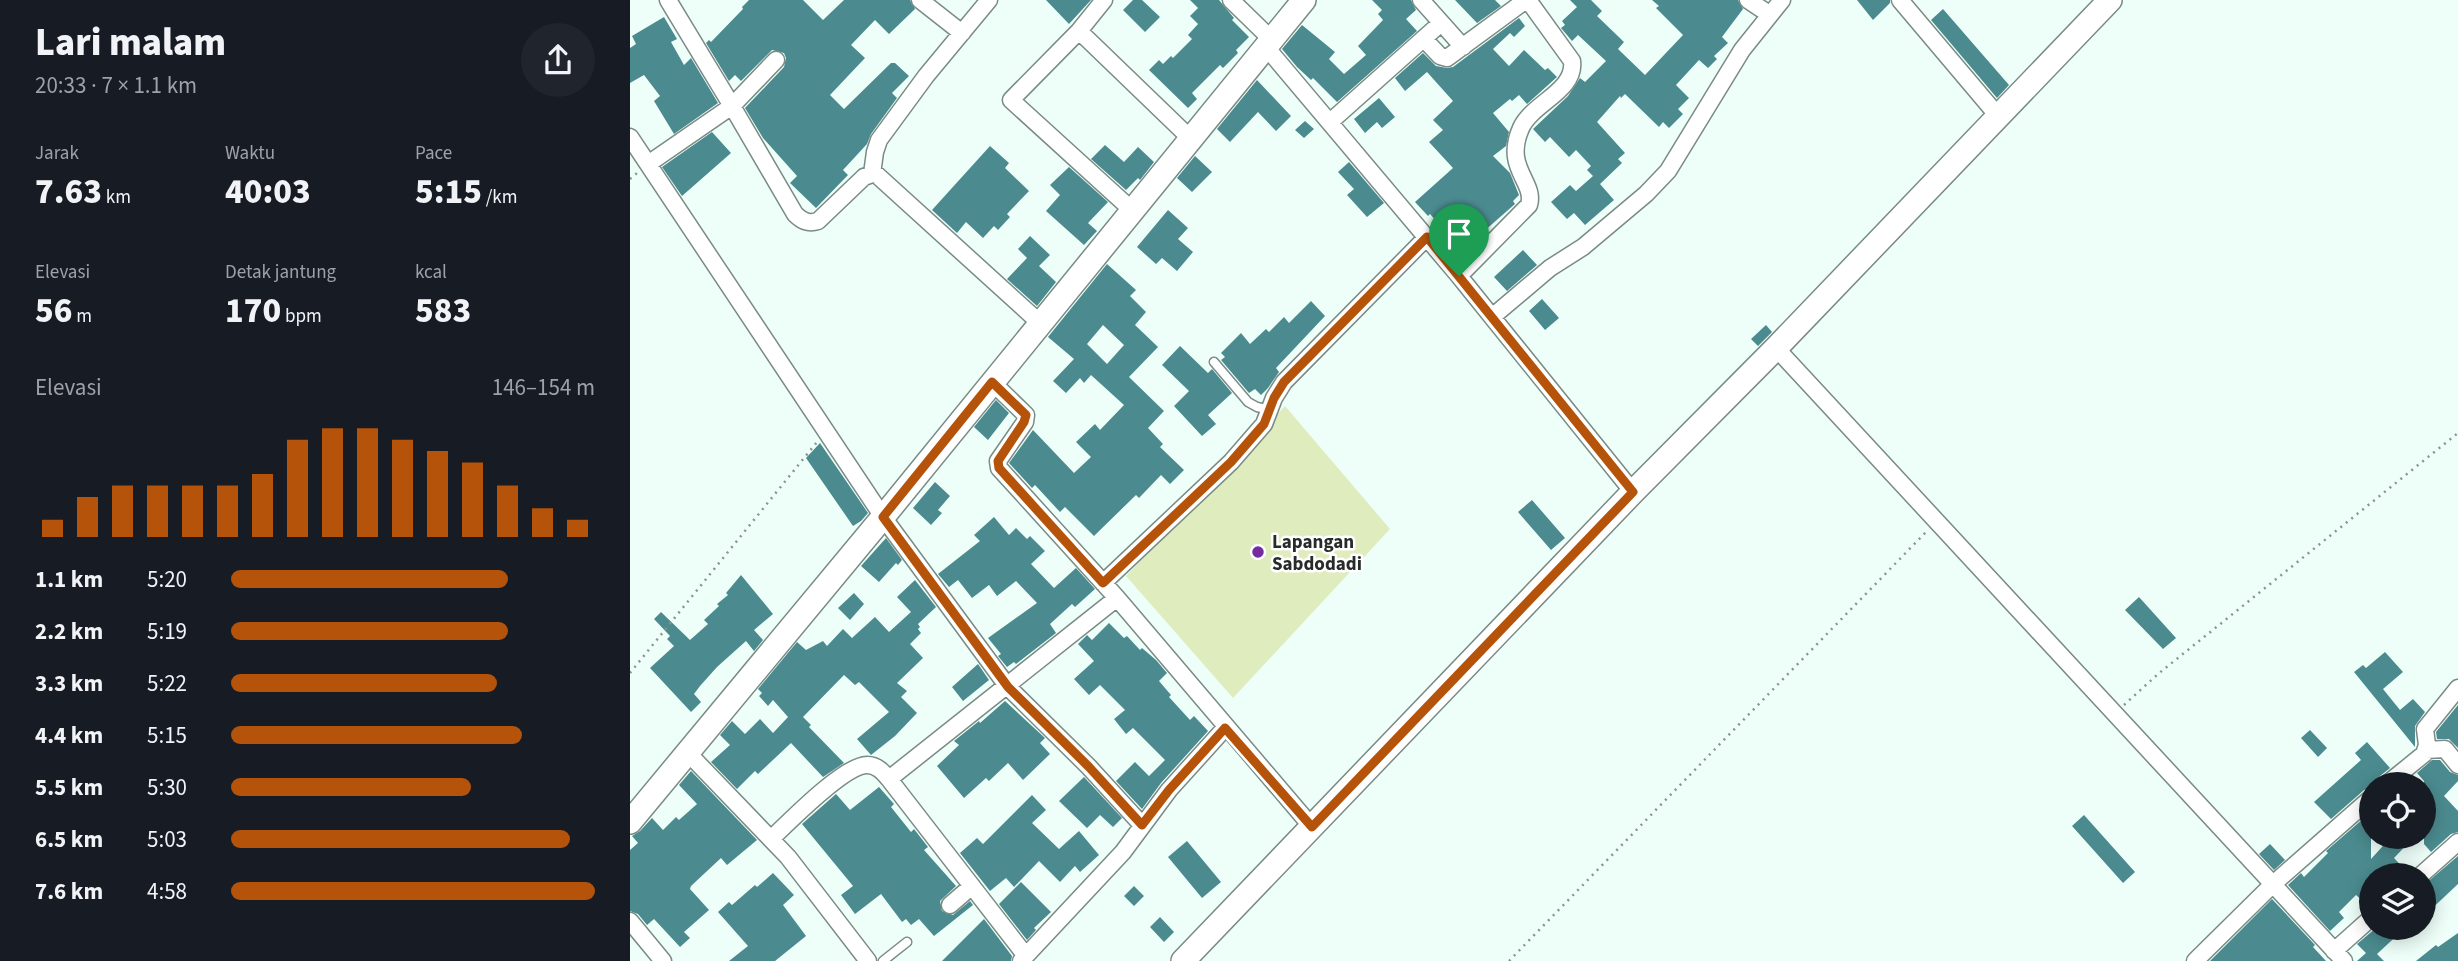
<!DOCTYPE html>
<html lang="id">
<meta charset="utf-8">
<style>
:root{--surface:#171b24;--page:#20242c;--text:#f1f3f6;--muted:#9ea1a6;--accent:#b45309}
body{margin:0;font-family:"Source Sans 3",sans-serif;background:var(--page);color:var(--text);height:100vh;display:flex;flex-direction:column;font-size:26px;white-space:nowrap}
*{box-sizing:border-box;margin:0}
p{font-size:23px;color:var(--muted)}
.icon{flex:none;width:38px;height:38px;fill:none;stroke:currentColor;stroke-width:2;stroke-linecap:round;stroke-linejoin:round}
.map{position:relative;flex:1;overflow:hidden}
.side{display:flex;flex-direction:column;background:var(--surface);width:630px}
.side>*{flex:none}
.buttons{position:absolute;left:1729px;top:772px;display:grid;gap:14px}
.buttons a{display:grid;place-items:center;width:77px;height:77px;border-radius:50%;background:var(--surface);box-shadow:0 4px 18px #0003;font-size:35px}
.pin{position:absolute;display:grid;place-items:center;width:60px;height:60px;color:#fff;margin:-72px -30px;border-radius:50% 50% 50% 0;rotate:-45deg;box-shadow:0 0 7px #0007}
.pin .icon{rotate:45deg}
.round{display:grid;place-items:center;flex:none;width:74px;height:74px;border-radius:37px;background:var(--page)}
.overview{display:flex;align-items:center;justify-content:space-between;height:119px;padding:0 35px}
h1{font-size:38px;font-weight:800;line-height:52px}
.stats{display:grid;grid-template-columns:repeat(3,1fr);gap:10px;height:119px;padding:7px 35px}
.stats div{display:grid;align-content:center}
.stats b{font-size:35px;font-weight:800}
.stats small{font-size:19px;font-weight:400}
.stats p{font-size:19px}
.chart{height:196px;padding:14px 35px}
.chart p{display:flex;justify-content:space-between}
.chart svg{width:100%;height:126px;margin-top:7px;stroke:var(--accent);stroke-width:6}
ul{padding:0 35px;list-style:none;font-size:23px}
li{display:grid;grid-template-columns:112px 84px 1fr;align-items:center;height:52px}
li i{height:18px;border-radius:9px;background:var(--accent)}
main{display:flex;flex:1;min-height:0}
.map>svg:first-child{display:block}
.green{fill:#dfecbd}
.building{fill:#4b8b8f;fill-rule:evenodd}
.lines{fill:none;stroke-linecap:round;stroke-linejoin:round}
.lane-casing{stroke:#7a8a85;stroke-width:11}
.street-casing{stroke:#7a8a85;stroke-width:19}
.secondary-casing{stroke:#7a8a85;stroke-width:26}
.path{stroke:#899490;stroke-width:2.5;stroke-dasharray:2 5;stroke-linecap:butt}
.lane{stroke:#fff;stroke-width:8}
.street{stroke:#fff;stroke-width:16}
.secondary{stroke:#fff;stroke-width:23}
.route-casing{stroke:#fff;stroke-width:14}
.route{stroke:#b45309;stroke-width:9}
.poi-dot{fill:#742da1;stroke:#fff;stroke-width:2.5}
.labels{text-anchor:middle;stroke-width:5;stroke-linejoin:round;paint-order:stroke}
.poi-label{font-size:19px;font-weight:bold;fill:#262c2a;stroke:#fff;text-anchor:start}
</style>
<main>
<section class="side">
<div class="overview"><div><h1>Lari malam</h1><p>20:33 · 7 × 1.1 km</p></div><a class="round"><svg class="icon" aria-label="share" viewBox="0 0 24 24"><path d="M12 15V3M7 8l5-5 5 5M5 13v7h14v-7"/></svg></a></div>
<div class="stats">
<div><p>Jarak</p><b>7.63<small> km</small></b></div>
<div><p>Waktu</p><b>40:03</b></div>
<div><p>Pace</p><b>5:15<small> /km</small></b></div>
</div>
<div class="stats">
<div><p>Elevasi</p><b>56<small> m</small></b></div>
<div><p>Detak jantung</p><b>170<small> bpm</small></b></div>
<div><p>kcal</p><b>583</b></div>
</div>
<div class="chart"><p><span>Elevasi</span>146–154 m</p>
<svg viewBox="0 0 160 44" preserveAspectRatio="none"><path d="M5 44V38M15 44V30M25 44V26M35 44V26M45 44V26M55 44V26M65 44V22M75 44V10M85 44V6M95 44V6M105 44V10M115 44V14M125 44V18M135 44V26M145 44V34M155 44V38"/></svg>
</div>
<ul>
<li><b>1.1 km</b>5:20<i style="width:76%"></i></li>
<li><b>2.2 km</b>5:19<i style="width:76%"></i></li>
<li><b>3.3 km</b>5:22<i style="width:73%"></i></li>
<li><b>4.4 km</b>5:15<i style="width:80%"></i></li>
<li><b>5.5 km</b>5:30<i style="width:66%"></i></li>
<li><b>6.5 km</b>5:03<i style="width:93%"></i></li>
<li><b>7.6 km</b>4:58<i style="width:100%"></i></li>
</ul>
</section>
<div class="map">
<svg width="1828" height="961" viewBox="0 0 1828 961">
<rect width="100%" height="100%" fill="#eefff9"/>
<!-- green -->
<path class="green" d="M655,406L760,529L603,698L496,576Z"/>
<!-- building -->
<path class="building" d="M119,0H173L193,20L214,0H280L285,9L259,34L245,20L221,45L235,58L200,95L214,109L261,63H265L279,76L262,93L267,98L241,134L237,144L213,170L218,175L186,208L160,183L167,176L133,138L115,108L154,67L156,58L154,53L142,50L111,81L105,75L99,81L76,43L79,40L81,42L113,9L112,7Z
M416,0H461L439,24Z
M503,0H512L530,17L515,32L493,10Z
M560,0H589L604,18L602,20L619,37L606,50L608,53L593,68L590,65L562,93L567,99L558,108L519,70L529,60L533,64L541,56L543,58L562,39L558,35L568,24L560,16L568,8Z
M742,0H781L786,10L776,19L787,31L707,102L683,78L681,80L667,67L652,49L672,25L705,52L699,59L714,74L736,55L728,46L753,20L748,14L752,10Z
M825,0H865L871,6L847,23Z
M940,0H961L972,11L967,16L994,42L988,49L1015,75L1053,35L1026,8L1029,6L1022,0H1108L1113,9L1092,37L1098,43L1084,56L1087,59L1078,68L1069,60L1046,85L1059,98L1048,109L1053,114L1039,128L1033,122L1029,127L995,94L991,98L990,96L967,122L995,153L988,159L992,163L970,184L984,200L955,225L944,213L937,219L921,202L940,185L946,191L963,176L957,170L961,166L946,150L939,157L920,137L915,142L903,129L938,96L950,78L955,82L976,61L948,35L942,41L931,28L935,25L932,21L947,7Z
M1227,0H1260V3L1243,20Z
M1313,9L1379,85L1367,98L1301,20Z
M34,17L47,39L41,42L54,65L61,58L88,103L44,134L24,101L30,96L14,75L0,83V48L6,44L2,36Z
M889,18L895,26L884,37L880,33L863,49L879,66L894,50L915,70L918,68L927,77L897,104L889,95L882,101L880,99L863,113L879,132L876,146L863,156L880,173L889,195L883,201L885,204L853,232L855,235L830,260L815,243L821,237L800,214L798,216L785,202L823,168L799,142L813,130L803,120L823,101L797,72L775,91L765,78L793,53L806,66L817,68L823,67Z
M627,80L661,116L646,131L628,112L600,142L587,129Z
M749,98L765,117L752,128L747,122L735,133L724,119Z
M675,121L684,129L674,138L665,130Z
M82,132L101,153L52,196L32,167Z
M475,145L494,162L508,147L524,162L510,180L508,178L496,190L461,159Z
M360,146L379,163L375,168L399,191L377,214L380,217L368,230L364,226L353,238L336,222L327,233L302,210Z
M565,156L582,172L562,192L547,178Z
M719,162L754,203L737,217L717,195L724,189L708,172Z
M439,167L478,202L458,223L467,231L454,245L416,211L430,195L420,185Z
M538,210L558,228L548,239L563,252L547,271L532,258L526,264L507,247Z
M400,236L420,255L409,266L426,282L407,306L377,279L397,258L388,249Z
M893,250L907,265L877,291L864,277Z
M477,264L506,290L500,296L516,312L505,325L528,347L499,377L534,411L518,428L533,444L530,447L554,470L540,484L531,475L509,498L506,495L464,536L435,507L430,512L405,485L402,488L379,463L403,430L444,473L461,457L446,442L465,424L470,430L494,405L461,375L454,383L450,378L436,393L423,381L444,359L418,337ZM473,325L494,345L477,364L457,344Z
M912,299L929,318L915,330L899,311Z
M681,301L695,316L646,368L649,372L638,388L631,395L625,389L619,393L591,360L595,357L591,353L611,333L620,344L636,329L639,332L654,317L659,323Z
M1136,325L1142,332L1128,346L1121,339Z
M550,346L578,373L582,369L602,393L578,415L586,424L572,436L544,406L559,391L532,365Z
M366,400L379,413L358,440L344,427Z
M190,443L238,513L231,521L223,526L176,458Z
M305,482L320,496L308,510L312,513L301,525L283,508Z
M902,500L935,538L921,550L888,512Z
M364,517L379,535L386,528L397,539L400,536L415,551L401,564L424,588L446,568L465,589L445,607L442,604L420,624L426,633L386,664L384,662L377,667L368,656L371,654L358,638L407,603L386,581L367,596L359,585L342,598L328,580L319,587L308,574L350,541L344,535Z
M256,538L272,560L268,565L266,563L249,582L231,566Z
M111,575L143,614L124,630L133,640L124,651L116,641L87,667L70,686L64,694L71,702L61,712L20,668L44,646L37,639L40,636L24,619L31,612L60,640L78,624L74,620L89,606L87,604L98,595L96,593Z
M285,580L306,607L288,624L290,627L288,629L291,633L280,644L293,658L267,683L277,691L271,697L287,713L265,736L241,755L227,739L259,712L229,682L225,685L214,675L173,717L181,725L179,727L214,763L193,777L161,743L128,774L125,771L107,789L81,762L100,745L90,735L102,721L115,734L130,719L143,733L158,717L143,700L138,706L129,696L132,693L128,689L167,642L176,650L193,641L197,646L213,629L222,638L245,617L259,632L281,612L267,597Z
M224,593L234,604L220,620L208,608Z
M1509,597L1546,638L1533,649L1495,610Z
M479,623L494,638L497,636L510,650L512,648L526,660L537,673L529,681L541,695L539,697L560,720L564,716L578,731L531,783L512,809L486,781L505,762L519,776L535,760L503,728L496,734L484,719L495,710L470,685L459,695L444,679L464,661L448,644L457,635L462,640Z
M1755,652L1773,672L1753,689L1770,710L1783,699L1795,712L1785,726V747L1724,672L1733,665L1736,668Z
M348,664L359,680L333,701L322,687Z
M375,701L415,738L410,743L420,754L393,780L378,763L359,781L356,778L334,798L307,766L329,745L324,741L349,721L350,723Z
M1828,705V748L1819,739H1807L1806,732Z
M1680,730L1697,748L1688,757L1671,738Z
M1737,742L1760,768L1750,776L1746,784H1741V788L1734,790L1701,819L1684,802L1731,760L1725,753Z
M1802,760H1810L1820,772L1828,775V781L1814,796L1828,811V832L1821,834L1801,852L1794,844V781L1787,773Z
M61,771L127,840L97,865L91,858L61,886L60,889L79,910L54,932L60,938L50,947L24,919L17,925L8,914L0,911V850L8,843L2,836L10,831L22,818L33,830L46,817L49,820L67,804L49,785Z
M454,777L492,818L483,827L470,815L457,828L429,801Z
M249,787L264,804L261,807L281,832L284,829L298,847L294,850L326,886L310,901L312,911L323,915L340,901L343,905L304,936L289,919L281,925L276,919L272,922L251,894L225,914L211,895L223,886L172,824L206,794L220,810Z
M402,795L416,810L402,823L429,849L449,831L469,855L450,872L445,866L430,882L409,861L384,887L376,878L360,891L330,853L347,838L353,844Z
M1741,812V859L1762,836H1785L1764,858L1780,875H1741V908L1726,895L1709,912L1714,918L1700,931L1658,885L1671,873L1674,877L1698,853L1696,851Z
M1454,815L1505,872L1493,883L1442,826Z
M557,841L591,882L572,898L538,857Z
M1640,844L1655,860L1644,870L1629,854Z
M1828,856V884L1794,916V885Z
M143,873L164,895L153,905L176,936L145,961H99L118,946L88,912L99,902L102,905L125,885L127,887Z
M391,882L421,912L404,928L406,930L397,940L369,904Z
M504,886L514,896L504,906L494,896Z
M1642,899L1685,945L1683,947L1696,961H1580Z
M530,917L544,932L534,942L520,927Z
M354,919L382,956L381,961H312Z
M1746,928H1775L1747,954L1754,961H1727L1736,953L1727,944Z
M1828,933V961H1786L1806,945L1808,947Z"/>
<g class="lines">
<defs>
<path id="lane" d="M584,362L618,402L627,407L641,410
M253,961L277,942"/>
<path id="street" d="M38,0L102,106L146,60
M290,0L332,33
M474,0L449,31L381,100L503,211
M601,0L642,40
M791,0L833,47
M1118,0L1139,14
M1270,0L1368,116
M449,31L560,138
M794,39L810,56L817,58L896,0
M636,47L829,276L1003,492
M700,122L811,23
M0,137L253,517L378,687L459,767L512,825
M18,164L102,106L165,214C172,221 178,224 188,221L234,177L242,174L247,175L410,323
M242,174L245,152L249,140L296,76L359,0
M829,276L899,205C906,182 873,168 891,128C902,103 946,91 942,61L898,0
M862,317L920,268L953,247L1016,194L1038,171L1112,50L1152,0
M1146,348L1714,961
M362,382L396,415L395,422L368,461L369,468L487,598L682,827
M473,583L601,462L634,424L644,398L654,382L797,237
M1796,750L1815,749L1828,765
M57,752L158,857L238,961
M259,779L487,598
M1757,784L1794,754L1797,745L1795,729L1828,688
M141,839C159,822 214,765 237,765C247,765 253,772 259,779L396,956
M1791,875L1828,842
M320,905L342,886
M0,921L33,961
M1704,951L1741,918
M391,961L493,852L539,790L595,728
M1565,961L1642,885L1741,798"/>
<path id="secondary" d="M0,822L253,517L674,0
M553,961L1003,492L1146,348L1480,0"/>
</defs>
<!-- lane casing -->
<use href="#lane" class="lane-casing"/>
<!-- street casing -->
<use href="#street" class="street-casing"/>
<!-- secondary casing -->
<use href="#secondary" class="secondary-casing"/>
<!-- path -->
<path class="path" d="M0,179L7,173
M0,673L187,442
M1494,705L1528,674L1828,433
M879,961L1297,531"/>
<!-- lane -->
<use href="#lane" class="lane"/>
<!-- street -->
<use href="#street" class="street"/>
<!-- secondary -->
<use href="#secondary" class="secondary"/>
</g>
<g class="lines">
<defs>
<path id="route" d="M797,237L1003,492L682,827L595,728L539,790L512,825L459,767L378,687L253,517L362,382L396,415L394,422L368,461L369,468L473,583L601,462L634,424L644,398L654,382Z"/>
</defs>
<!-- route casing -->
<use href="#route" class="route-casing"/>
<!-- route -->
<use href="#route" class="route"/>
</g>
<!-- markers -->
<circle class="poi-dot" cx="628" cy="552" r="7"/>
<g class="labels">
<!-- poi labels -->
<g class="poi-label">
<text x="642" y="548">Lapangan<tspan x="642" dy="22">Sabdodadi</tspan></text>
</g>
</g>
</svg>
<div class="buttons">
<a><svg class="icon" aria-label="locate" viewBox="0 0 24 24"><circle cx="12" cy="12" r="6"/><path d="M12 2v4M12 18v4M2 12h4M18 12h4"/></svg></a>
<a><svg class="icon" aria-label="layers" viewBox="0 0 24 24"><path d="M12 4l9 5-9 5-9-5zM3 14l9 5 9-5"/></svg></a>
</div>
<div class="pin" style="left:829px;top:276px;background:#1e9e55"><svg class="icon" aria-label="arrive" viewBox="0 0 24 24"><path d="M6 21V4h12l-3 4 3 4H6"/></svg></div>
</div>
</main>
